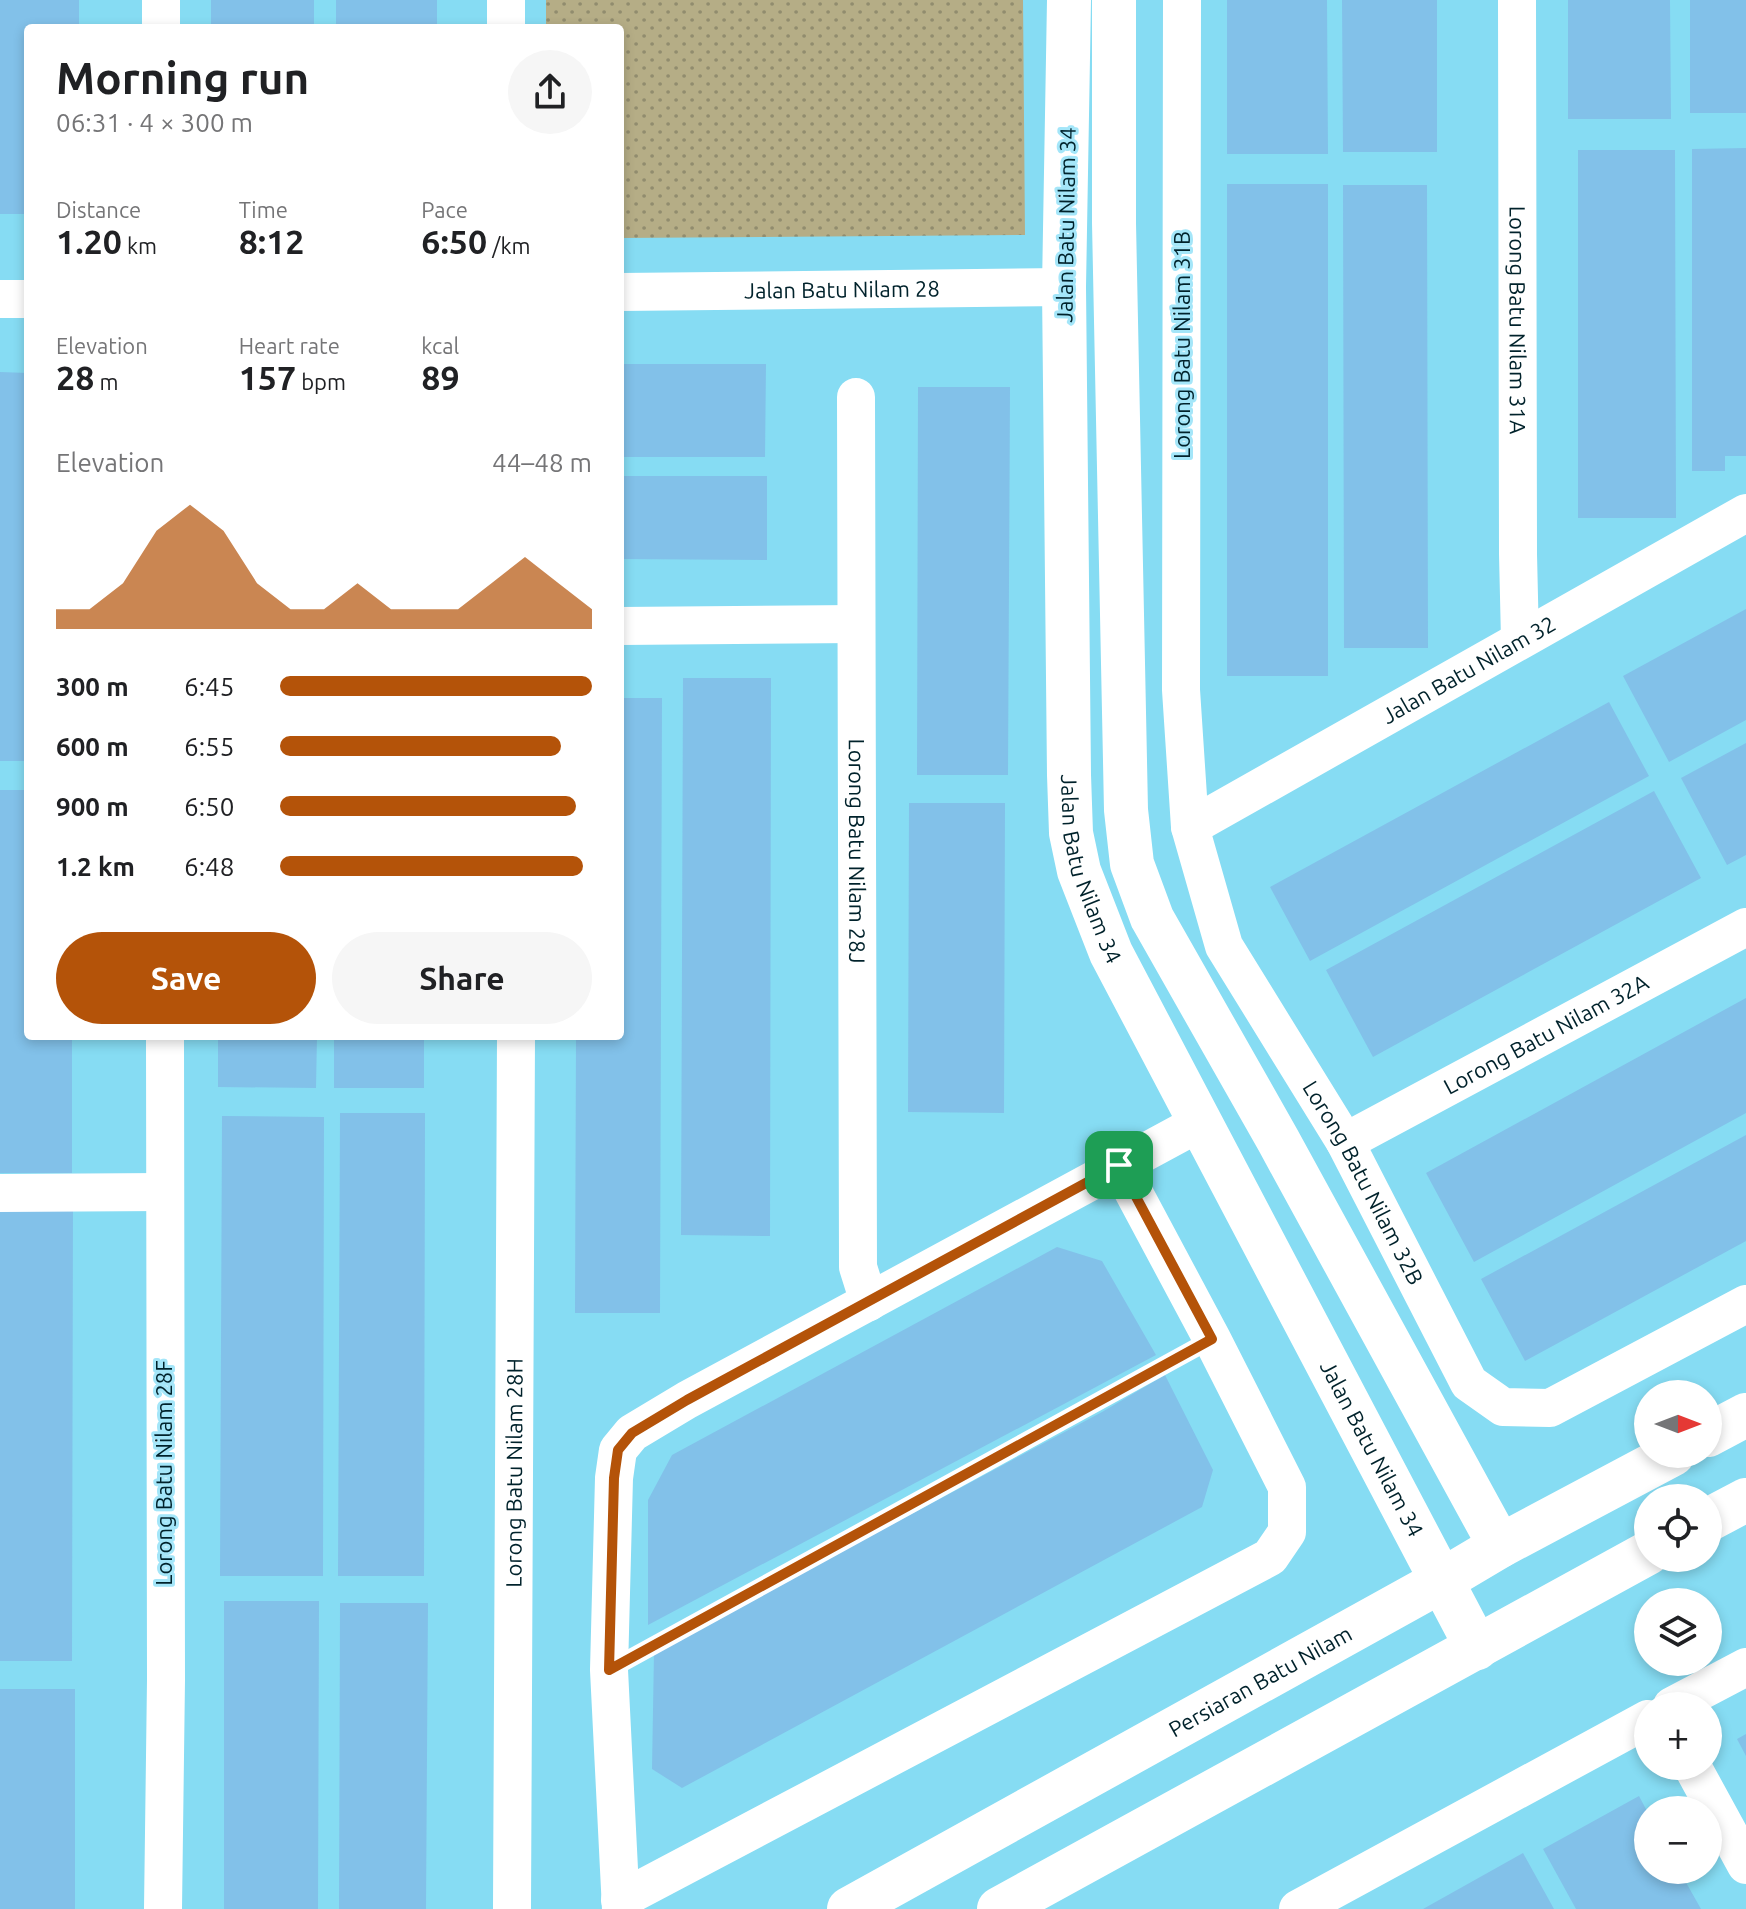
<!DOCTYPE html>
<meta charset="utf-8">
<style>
:root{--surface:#fff;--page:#f6f6f6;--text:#202124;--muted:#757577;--accent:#b45309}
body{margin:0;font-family:Ubuntu,sans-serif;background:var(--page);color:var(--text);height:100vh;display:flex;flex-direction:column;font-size:30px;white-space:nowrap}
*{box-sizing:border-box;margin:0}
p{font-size:26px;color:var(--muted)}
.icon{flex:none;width:44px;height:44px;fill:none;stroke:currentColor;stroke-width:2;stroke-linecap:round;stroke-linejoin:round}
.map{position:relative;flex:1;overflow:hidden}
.panel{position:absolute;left:24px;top:24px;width:600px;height:1016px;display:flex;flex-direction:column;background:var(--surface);border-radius:8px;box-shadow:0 4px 12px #0003}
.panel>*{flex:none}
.needle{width:52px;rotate:90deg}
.fabs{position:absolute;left:1634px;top:1380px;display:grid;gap:16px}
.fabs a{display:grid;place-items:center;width:88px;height:88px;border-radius:50%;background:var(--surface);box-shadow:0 4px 12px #0003;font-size:40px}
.pin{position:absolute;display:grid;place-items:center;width:68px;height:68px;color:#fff;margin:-34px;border-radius:16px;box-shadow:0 4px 12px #0006}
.round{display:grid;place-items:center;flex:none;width:84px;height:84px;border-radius:42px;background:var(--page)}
.summary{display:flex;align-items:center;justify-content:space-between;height:136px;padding:0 32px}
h1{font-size:44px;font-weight:700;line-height:60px}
.metrics{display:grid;grid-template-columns:repeat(3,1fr);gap:12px;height:136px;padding:8px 32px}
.metrics div{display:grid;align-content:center}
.metrics b{font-size:34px;font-weight:700}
.metrics small{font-size:22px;font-weight:400}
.metrics p{font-size:22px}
.chart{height:224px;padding:16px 32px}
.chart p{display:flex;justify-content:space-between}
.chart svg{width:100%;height:144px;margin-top:8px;fill:var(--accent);opacity:.7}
.primary-button{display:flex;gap:16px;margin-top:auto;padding:16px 32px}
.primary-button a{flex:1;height:92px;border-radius:48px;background:var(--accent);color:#fff;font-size:32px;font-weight:700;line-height:92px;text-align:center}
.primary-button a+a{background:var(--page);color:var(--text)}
ul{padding:0 32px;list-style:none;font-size:26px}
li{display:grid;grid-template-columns:128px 96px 1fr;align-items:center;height:60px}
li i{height:20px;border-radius:10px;background:var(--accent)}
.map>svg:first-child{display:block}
.park{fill:url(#park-dots)}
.building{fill:#82c1e9}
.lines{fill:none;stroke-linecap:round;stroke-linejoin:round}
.lane{stroke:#fff;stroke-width:18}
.street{stroke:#fff;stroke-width:38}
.secondary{stroke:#fff;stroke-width:44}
.route-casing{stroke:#fff;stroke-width:16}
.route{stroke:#b45309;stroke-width:10}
.labels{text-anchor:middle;stroke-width:6;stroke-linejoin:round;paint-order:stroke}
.street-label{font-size:22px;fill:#00222b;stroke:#a4e6f9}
</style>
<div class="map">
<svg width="1746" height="1909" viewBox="0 0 1746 1909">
<defs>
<pattern id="park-dots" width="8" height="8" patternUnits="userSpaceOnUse" patternTransform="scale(2)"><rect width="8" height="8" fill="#b5ad86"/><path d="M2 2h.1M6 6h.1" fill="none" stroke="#918c6e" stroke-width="1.8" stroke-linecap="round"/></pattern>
</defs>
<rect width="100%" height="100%" fill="#86dcf3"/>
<!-- park -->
<path class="park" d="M546,0H1023L1025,235L620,238V28H546Z"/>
<!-- building -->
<path class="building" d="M0,0H79V28H28V214H0Z
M211,0H314V28H211Z
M336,0H437V28H336Z
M1227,0H1327L1328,154H1227Z
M1342,0H1437V152H1343Z
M1568,0H1670L1671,119H1568Z
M1690,0H1746V113H1690Z
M1746,148V456H1725V471H1692V149Z
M1578,150H1675L1676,518H1578Z
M1227,184H1328V676H1227Z
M1343,185H1427L1428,648H1344Z
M620,364H766L765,457H620Z
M0,372L28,373V761H0Z
M918,387H1010L1008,775H917Z
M620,476H767V560L620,559Z
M1746,609V720L1669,762L1623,676Z
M683,678H771L770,1236L681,1235Z
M620,698H662L660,1313H575L576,1036H620Z
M1609,702L1649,776L1310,961L1270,887Z
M1746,743V855L1727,865L1681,778Z
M0,790H28V1036H72V1173H0Z
M1654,791L1701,878L1373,1057L1326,970Z
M909,803H1005L1004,1113L908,1112Z
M1746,998V1113L1474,1262L1426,1173Z
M218,1036H317L316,1088L218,1087Z
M334,1036H424V1088H334Z
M340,1113H425L424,1576H338Z
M222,1116L324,1117L323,1576H220Z
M1746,1135V1241L1525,1361L1481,1279Z
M0,1199H73L72,1661H0Z
M1057,1247L1102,1261L1156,1355L648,1625V1500L672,1455Z
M1165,1375L1213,1470L1202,1507L682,1788L652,1769L654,1652L1102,1412Z
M224,1601H319L318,1909H224Z
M340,1603H428L426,1909H339Z
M0,1689H75V1909H0Z
M1746,1734V1756L1737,1739Z
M1639,1796L1648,1813V1870H1679L1701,1909H1576L1543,1849Z
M1523,1853L1554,1909H1423Z"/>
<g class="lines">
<!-- lane -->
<path class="lane" d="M609,1670L1212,1339"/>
<!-- street -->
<g class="street">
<path d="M506,0V28"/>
<path id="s1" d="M1182,0L1181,690L1190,827L1224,946L1345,1142L1469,1383L1503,1407L1550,1408L1746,1304"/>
<path id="s2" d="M1517,0L1518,554L1520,640"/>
<path d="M161,28V0"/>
<path id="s3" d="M620,292L1064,287"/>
<path d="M0,299H28"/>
<path id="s4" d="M856,397L858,1267L869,1302"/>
<path d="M620,626L856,624"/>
<path id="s5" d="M1190,827L1746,513"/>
<path id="s6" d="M1345,1142L1746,927"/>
<path d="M0,1193L164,1192"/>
<path d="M1672,1706L1746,1667"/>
<path d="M1692,1766L1746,1865"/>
<path d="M620,1900L1270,1557L1287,1532V1487L1212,1339L1119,1165"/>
<path d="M163,1909L166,1680L165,1036"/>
<path id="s7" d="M512,1909L516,1036"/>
<path d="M621,1909L609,1670L614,1478L618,1450L632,1433L687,1400L1199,1123"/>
<path d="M1298,1909L1648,1719"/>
</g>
<!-- secondary -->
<g class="secondary">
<path id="s8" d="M1069,0L1064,287L1069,775L1071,833L1079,871L1111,953L1477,1648"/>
<path d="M1114,0V223L1126,810L1132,864L1152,918L1278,1140L1500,1546"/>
<path d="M1708,1435L1746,1415"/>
<path d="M1708,1520L1746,1500"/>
<path id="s9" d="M849,1909L1441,1581L1500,1546L1673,1454"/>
<path d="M999,1909L1648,1553"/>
</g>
</g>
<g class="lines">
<defs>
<path id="route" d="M1119,1165L1212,1339L609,1670L614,1478L618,1450L632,1433L687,1400Z"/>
</defs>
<!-- route casing -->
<use href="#route" class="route-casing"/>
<!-- route -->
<use href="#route" class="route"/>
</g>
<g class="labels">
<!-- street labels -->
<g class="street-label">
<text transform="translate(1066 225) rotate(-89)" y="8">Jalan Batu Nilam 34</text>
<text dy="8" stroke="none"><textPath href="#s3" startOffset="222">Jalan Batu Nilam 28</textPath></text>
<text dy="8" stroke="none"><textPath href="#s2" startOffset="320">Lorong Batu Nilam 31A</textPath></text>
<text transform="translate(1182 345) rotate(-90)" y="8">Lorong Batu Nilam 31B</text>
<text dy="8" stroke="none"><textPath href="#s5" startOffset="320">Jalan Batu Nilam 32</textPath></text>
<text dy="8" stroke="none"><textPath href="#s4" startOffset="454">Lorong Batu Nilam 28J</textPath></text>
<text dy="8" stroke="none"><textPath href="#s8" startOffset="872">Jalan Batu Nilam 34</textPath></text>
<text dy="8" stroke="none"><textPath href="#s6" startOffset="228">Lorong Batu Nilam 32A</textPath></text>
<text dy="8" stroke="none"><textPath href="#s1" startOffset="1226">Lorong Batu Nilam 32B</textPath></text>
<text dy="8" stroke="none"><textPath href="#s8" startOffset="1520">Jalan Batu Nilam 34</textPath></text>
<text transform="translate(164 1473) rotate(-90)" y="8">Lorong Batu Nilam 28F</text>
<text dy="8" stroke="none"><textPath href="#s7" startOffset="436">Lorong Batu Nilam 28H</textPath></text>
<text dy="8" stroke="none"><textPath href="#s9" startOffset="470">Persiaran Batu Nilam</textPath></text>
</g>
</g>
</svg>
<div class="fabs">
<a><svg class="needle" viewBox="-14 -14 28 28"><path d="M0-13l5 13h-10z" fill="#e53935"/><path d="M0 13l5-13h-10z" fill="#757577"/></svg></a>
<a><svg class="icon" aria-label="locate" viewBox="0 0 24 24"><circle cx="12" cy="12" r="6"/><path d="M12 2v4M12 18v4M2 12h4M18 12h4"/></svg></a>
<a><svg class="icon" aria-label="layers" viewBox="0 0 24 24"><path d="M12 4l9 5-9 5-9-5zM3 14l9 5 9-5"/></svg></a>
<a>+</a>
<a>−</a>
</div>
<div class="pin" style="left:1119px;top:1165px;background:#1e9e55"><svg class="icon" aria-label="arrive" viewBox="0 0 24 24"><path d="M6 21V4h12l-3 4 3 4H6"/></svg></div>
<section class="panel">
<div class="summary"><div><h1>Morning run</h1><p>06:31 · 4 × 300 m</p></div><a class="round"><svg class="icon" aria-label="share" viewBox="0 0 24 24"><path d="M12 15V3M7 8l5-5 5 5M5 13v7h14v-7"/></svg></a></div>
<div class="metrics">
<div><p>Distance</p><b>1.20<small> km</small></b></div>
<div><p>Time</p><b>8:12</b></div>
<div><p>Pace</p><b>6:50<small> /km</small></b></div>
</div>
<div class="metrics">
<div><p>Elevation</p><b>28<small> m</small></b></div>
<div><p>Heart rate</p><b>157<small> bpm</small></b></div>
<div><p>kcal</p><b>89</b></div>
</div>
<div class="chart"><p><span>Elevation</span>44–48 m</p>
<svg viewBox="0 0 160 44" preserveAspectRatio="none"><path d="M0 44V38L10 38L20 30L30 14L40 6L50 14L60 30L70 38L80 38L90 30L100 38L110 38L120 38L130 30L140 22L150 30L160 38V44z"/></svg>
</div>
<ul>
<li><b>300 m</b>6:45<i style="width:100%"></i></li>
<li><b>600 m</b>6:55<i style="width:90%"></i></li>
<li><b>900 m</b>6:50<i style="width:95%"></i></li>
<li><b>1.2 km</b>6:48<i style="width:97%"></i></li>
</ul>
<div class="primary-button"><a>Save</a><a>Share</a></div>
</section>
</div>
